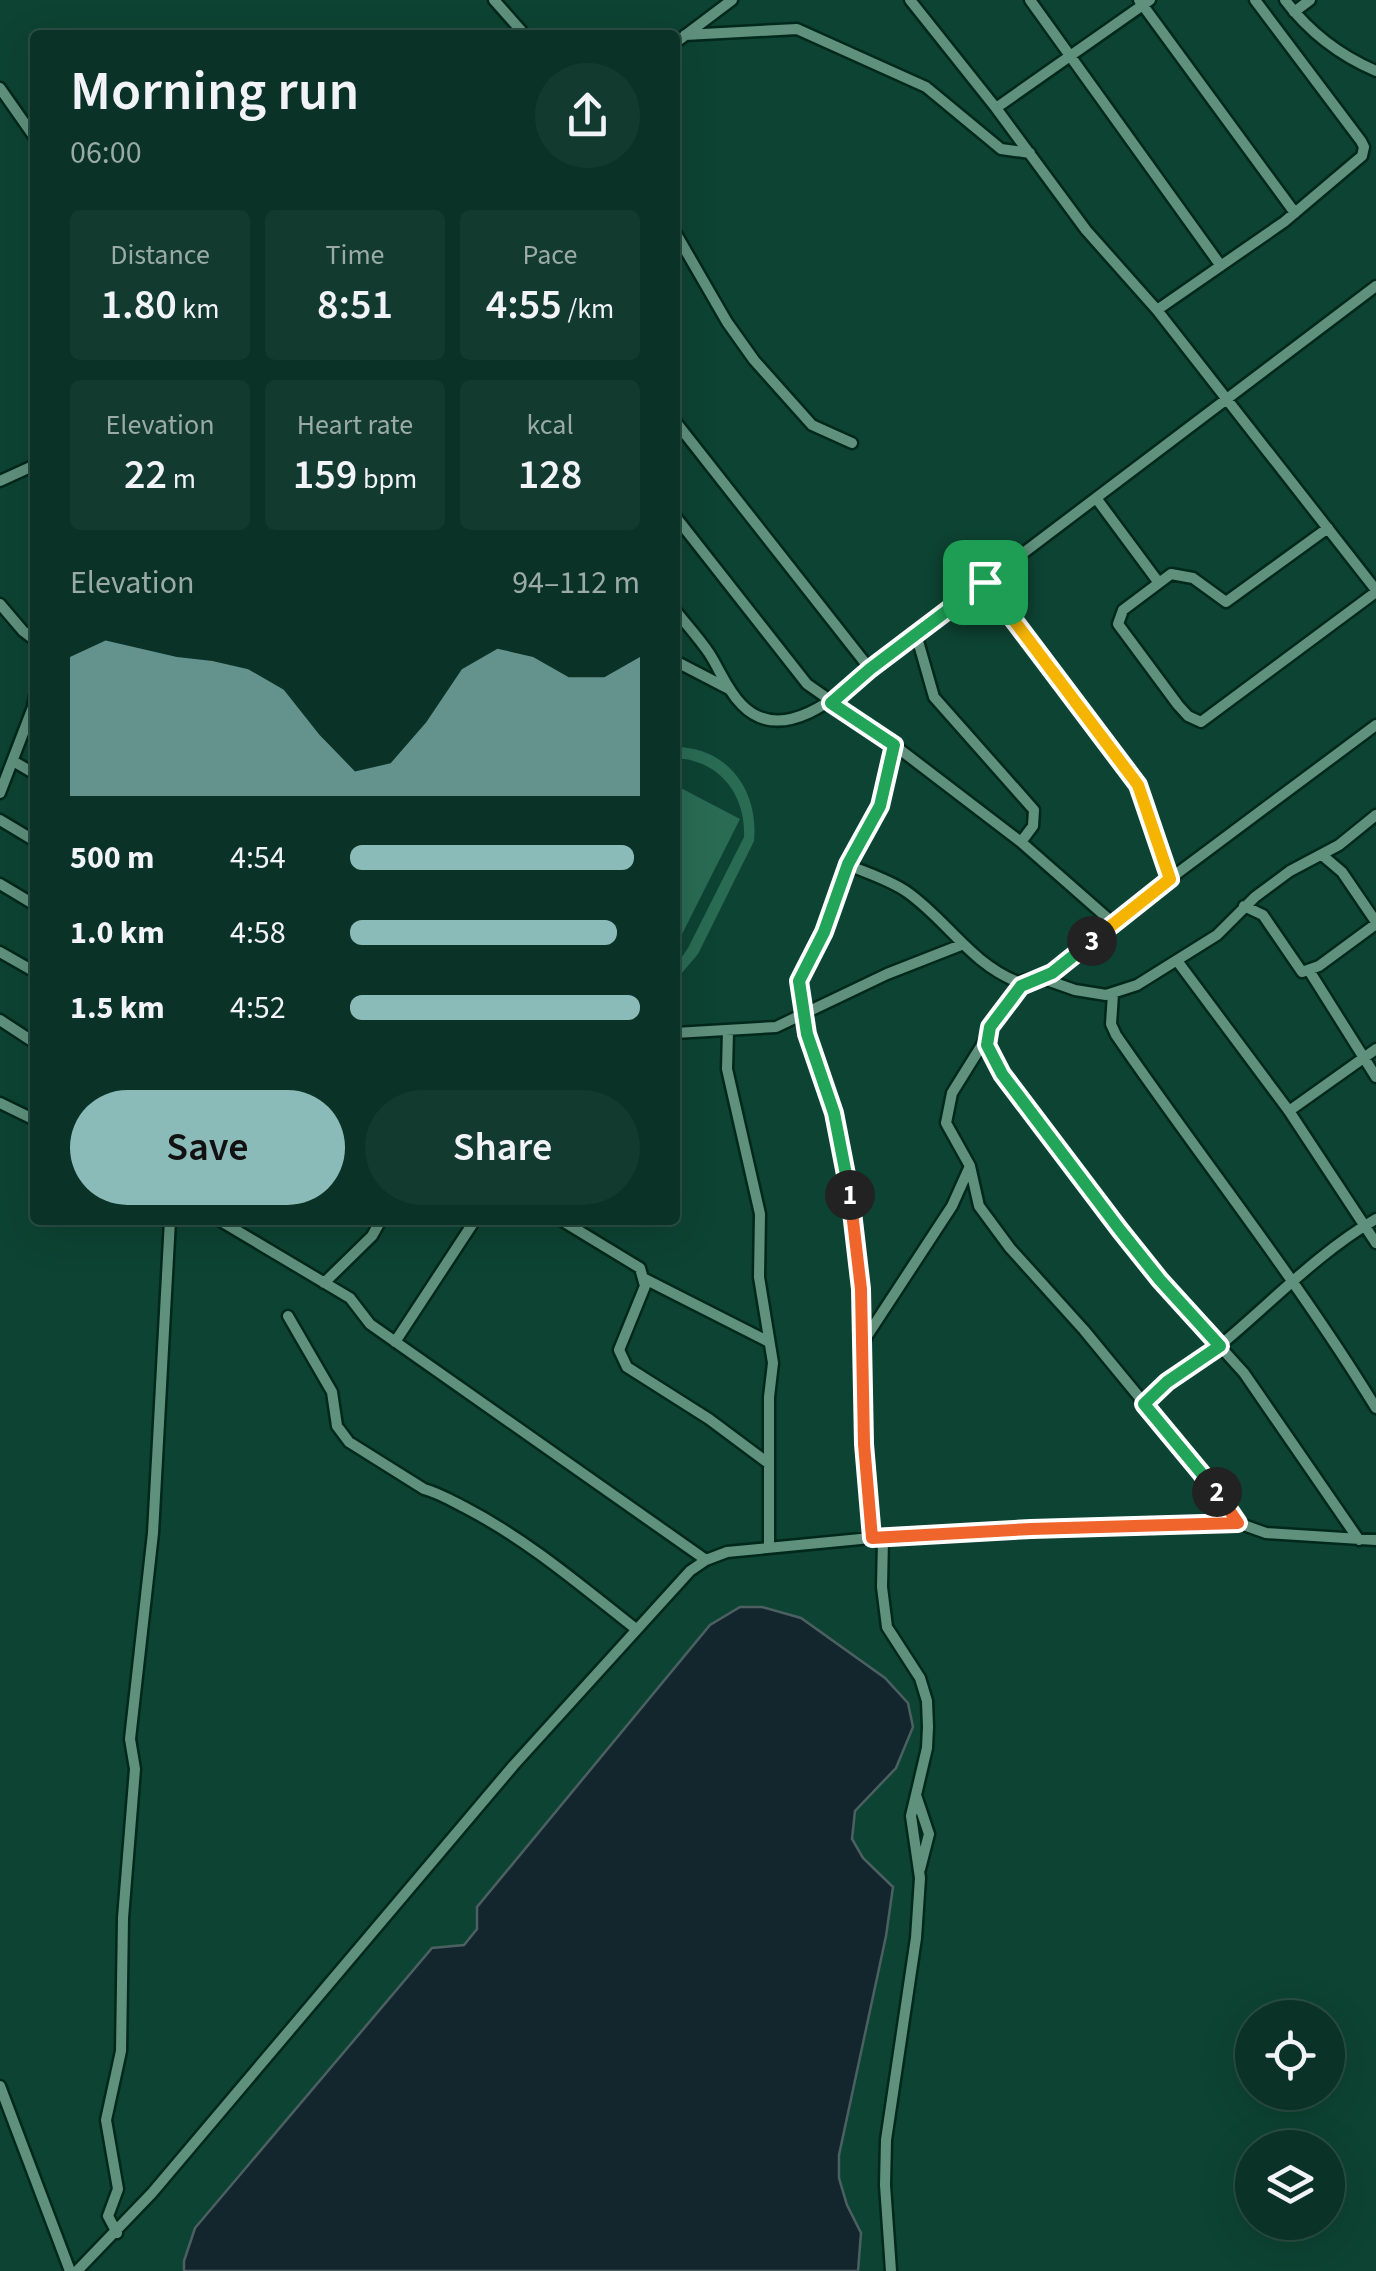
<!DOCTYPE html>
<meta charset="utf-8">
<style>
:root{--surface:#0a3226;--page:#133a2e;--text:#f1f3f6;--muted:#99aaa7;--line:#2a4d43;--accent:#8bbbb9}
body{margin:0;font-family:"Source Sans 3",sans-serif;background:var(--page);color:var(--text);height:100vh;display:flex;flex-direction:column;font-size:38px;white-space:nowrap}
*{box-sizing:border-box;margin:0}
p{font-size:32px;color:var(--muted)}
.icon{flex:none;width:55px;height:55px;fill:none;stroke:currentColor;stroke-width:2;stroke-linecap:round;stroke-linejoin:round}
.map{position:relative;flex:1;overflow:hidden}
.side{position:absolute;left:30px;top:30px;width:650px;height:1195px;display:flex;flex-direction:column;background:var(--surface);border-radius:10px;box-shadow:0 10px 40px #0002,0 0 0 2px var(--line)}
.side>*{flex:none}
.controls{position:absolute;left:1235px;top:2000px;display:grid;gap:20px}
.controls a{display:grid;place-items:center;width:110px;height:110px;border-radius:50%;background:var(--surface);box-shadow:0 10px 40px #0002,0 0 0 2px var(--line);font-size:50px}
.pin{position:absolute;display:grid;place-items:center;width:85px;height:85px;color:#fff;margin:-42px;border-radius:20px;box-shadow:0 5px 15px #0006}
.km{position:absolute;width:50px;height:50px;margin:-25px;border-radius:50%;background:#222;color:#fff;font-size:28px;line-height:50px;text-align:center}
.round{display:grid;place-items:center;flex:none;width:105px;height:105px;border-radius:52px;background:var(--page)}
.overview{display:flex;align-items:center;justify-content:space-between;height:170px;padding:0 40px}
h1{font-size:55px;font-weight:600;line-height:75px}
.figures{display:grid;grid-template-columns:repeat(3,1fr);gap:15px;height:170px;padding:10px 40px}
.figures div{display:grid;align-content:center;border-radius:10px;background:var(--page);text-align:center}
.figures b{font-size:42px;font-weight:600}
.figures small{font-size:28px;font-weight:400}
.figures p{font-size:28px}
.chart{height:280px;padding:20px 40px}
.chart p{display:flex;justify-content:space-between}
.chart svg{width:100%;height:180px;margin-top:10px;fill:var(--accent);opacity:.7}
.cta{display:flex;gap:20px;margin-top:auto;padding:20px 40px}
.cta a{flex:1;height:115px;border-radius:60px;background:var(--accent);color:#111;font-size:40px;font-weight:600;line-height:115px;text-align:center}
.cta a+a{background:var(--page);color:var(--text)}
ul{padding:0 40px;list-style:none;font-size:32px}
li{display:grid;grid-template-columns:160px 120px 1fr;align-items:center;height:75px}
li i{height:25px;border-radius:12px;background:var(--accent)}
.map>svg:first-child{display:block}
.green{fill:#2a6b54}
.water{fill:#14262d;stroke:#4c6062;stroke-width:2.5}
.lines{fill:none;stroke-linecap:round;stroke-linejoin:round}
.minor-casing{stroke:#00281b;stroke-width:15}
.minor{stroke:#5f917d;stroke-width:10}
.split-1-casing{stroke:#fff;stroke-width:20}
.split-2-casing{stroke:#fff;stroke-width:20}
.split-3-casing{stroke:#fff;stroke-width:20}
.split-4-casing{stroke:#fff;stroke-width:20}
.split-1{stroke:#22a559;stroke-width:12}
.split-2{stroke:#f0652b;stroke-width:12}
.split-3{stroke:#22a559;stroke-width:12}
.split-4{stroke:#f5b400;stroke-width:12}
</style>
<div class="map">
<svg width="1376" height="2271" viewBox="0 0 1376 2271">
<rect width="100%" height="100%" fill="#0d4332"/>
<!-- green -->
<path class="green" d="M675,747C728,747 759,791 754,841L698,954L675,981V967L688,948L744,837C746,794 719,760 675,758Z
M675,785L740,819L675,948Z"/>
<!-- water -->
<path class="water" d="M740,1607H762L801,1618L885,1678L908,1703L913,1727L896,1768L855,1811L852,1839L863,1858L893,1887L886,1936L839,2155V2178L847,2205L861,2233L858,2271H184V2261L195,2228L432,1948L464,1945L477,1929V1907L710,1625Z"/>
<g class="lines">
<defs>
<path id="minor" d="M494,0L525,35
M910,0L996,108L1086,230L1157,310L1376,590
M1030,0L1221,266
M1139,0L1295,213
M1285,0C1309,32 1339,55 1376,71
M1294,12L1310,0
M685,35L797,29L926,87L1001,149L1030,153
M675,43L732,0
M0,88L35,138
M996,108L1150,0
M675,232L727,322L754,360L812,425L852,443
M1157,310L1284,222L1362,156L1364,147L1361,141L1255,0
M675,421L870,669
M0,481L35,465
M1096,498L1159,583
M675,516L807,684L894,745L1021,842L1112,922L1376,725
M1328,528L1226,602L1193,578L1171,574L1123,610L1118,624L1178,705L1188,716L1201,722L1376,592
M985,582L1139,785L1170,879
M0,604L23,631L35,640
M675,610C686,624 699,638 709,653C720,670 727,690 742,705C782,746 839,696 870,669L1376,286
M916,634L934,697L1034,810L1033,826L1021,842
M675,661L729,689
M13,761L35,774
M0,793L33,707L35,695
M0,820L35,841
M1322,855L1342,872L1376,922
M848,865L880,805L894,745
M0,884L35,905
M1244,906L1263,915L1302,972L1319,966L1376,924
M0,952L35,972
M1178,962L1289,1111L1376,1243
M1310,972L1376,1077
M1041,978L1075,990L1106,995L1137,985L1217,935L1255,897L1290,871L1339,845L1376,815
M1026,982L990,1027L985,1040L990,1053L1037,1121L1160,1280L1244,1373L1359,1540
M1113,994L1111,1024L1116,1035C1202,1160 1297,1279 1376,1408
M0,1020L35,1043
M728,1031L727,1069L760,1214L759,1277L773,1363L769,1397V1548
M675,1033L776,1027L887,974L961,945
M0,1103L35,1120
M1289,1111L1376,1049
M970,1166L979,1206L1010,1248L1084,1330L1224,1500L1238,1523
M219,1220L350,1298L370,1324L706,1560
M561,1220L640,1268L645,1286L619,1350L627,1367L709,1419L768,1463
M643,1278L769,1342
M324,1283L372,1236L381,1220
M288,1316L332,1392L337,1426L349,1442L424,1489C439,1493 452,1501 466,1508C529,1541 580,1585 636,1629
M395,1342L475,1220
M863,1342L952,1206L970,1166L946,1123L952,1093L985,1040
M1144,1404C1169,1380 1198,1364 1224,1342C1273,1301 1320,1251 1376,1219
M871,1538L864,1444L861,1289L855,1224L834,1113L807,1034L799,989L801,974L824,932L848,865C867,873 890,880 907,892C947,920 970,963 1018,982L1052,973L1112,922
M883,1538L882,1587L887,1627L920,1678L927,1701L928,1727L927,1748L911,1816L920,1878L916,1938L886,2140L885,2185L891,2271
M916,1795L929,1834L920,1869
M0,2086L70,2271
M117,2233L108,2216L118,2189L106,2120L121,2051L123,1918L135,1769L130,1739L153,1533L170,1220
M77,2271L152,2193L513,1766L690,1571L706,1560L727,1552L871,1538L1031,1529L1238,1523L1266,1533L1376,1540"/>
</defs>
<!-- minor casing -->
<use href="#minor" class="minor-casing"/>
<!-- minor -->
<use href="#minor" class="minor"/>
</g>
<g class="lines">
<defs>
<path id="split-1" d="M850,1195L834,1113L807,1034L799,981L824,932L848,864L880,806L894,745L831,703L870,669L985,582"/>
<path id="split-2" d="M850,1195L861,1289L864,1444L872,1538L1031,1529L1238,1523L1217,1492"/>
<path id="split-3" d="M1092,941L1052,973L1021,986L990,1027L987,1045L1002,1074L1120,1230L1160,1280L1220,1346L1167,1382L1144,1404L1217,1492"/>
<path id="split-4" d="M985,582L1138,785L1170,879L1092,941"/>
</defs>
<!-- split-1 casing -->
<use href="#split-1" class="split-1-casing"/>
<!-- split-2 casing -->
<use href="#split-2" class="split-2-casing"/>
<!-- split-3 casing -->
<use href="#split-3" class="split-3-casing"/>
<!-- split-4 casing -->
<use href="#split-4" class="split-4-casing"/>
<!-- split-1 -->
<use href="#split-1" class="split-1"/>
<!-- split-2 -->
<use href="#split-2" class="split-2"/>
<!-- split-3 -->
<use href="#split-3" class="split-3"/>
<!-- split-4 -->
<use href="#split-4" class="split-4"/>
</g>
</svg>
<div class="controls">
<a><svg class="icon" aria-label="locate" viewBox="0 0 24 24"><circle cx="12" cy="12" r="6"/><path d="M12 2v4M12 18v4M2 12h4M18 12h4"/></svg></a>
<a><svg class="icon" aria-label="layers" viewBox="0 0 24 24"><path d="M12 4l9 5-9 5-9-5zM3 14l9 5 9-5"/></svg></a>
</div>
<div class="pin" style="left:985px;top:582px;background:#1e9e55"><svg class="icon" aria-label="arrive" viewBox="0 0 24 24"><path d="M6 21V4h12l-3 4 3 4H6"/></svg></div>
<b class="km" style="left:850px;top:1195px">1</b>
<b class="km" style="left:1217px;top:1492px">2</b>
<b class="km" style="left:1092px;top:941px">3</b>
<section class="side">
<div class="overview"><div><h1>Morning run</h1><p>06:00</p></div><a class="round"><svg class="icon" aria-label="share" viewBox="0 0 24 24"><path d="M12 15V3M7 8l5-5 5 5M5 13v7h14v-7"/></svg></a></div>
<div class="figures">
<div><p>Distance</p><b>1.80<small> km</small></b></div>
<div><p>Time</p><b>8:51</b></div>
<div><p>Pace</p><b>4:55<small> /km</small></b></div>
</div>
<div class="figures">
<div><p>Elevation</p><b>22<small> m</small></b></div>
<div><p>Heart rate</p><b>159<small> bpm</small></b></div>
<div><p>kcal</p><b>128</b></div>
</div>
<div class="chart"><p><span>Elevation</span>94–112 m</p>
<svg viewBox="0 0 160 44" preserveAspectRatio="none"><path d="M0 44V10L10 6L20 8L30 10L40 11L50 13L60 18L70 29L80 38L90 36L100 26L110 13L120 8L130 10L140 15L150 15L160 10V44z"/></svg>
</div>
<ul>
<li><b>500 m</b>4:54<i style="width:98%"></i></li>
<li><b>1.0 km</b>4:58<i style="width:92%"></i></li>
<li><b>1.5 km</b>4:52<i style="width:100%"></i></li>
</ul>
<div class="cta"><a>Save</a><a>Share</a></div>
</section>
</div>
